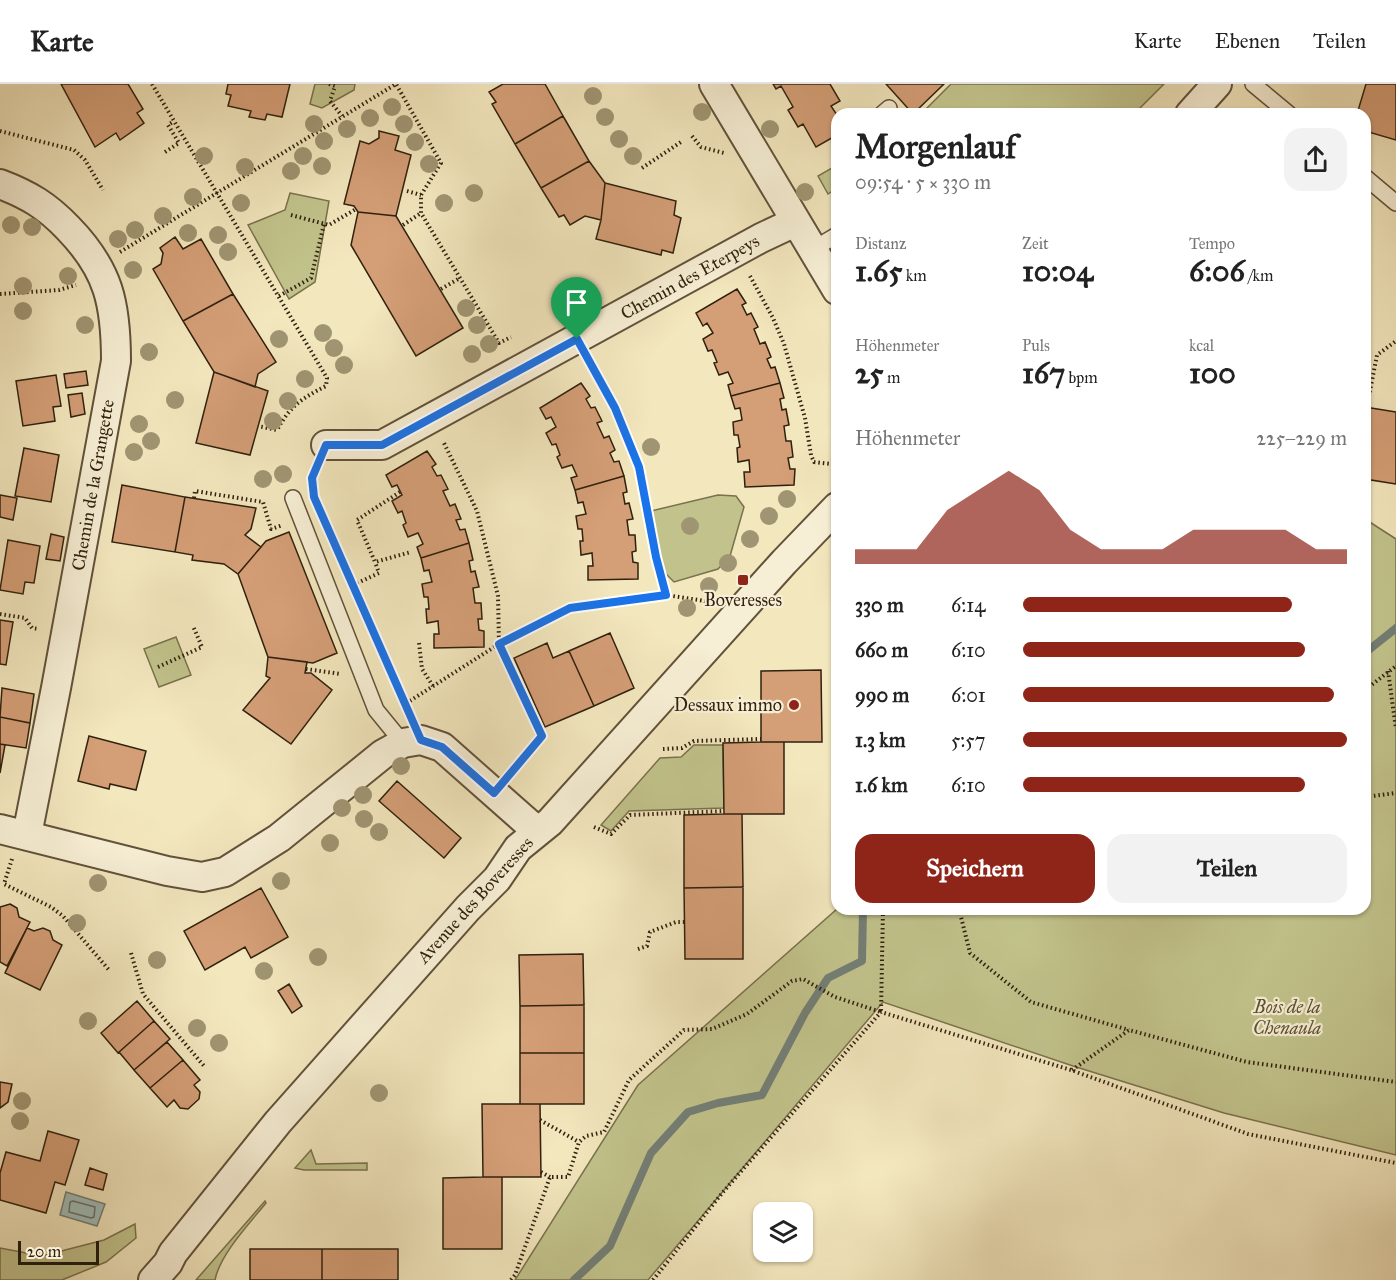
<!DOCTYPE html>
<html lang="de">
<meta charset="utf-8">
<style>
:root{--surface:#fff;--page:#f2f2f2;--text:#222;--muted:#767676;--line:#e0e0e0;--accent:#8f2418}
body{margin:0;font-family:"IM FELL Great Primer",serif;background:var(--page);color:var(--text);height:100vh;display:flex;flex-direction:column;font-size:22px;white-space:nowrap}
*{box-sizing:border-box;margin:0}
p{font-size:20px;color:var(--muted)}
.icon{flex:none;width:33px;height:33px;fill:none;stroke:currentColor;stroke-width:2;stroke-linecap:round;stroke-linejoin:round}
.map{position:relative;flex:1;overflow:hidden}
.details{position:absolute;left:831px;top:24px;width:540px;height:807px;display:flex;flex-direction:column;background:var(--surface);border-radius:18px;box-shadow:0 2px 4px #0004}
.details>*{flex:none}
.fabs{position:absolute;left:753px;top:1118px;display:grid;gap:12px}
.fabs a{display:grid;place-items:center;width:60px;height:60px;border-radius:12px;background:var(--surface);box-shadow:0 2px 4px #0004;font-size:30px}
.scale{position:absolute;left:18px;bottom:15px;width:81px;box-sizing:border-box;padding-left:6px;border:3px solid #30210e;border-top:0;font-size:16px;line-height:21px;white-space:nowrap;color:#30210e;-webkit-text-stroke:4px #f7efd5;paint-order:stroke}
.pin{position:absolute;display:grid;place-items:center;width:51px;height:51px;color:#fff;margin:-62px -26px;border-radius:50% 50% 50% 0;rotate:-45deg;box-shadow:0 0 6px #0007}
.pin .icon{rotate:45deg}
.round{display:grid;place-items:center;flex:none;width:63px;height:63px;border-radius:18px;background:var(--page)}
.summary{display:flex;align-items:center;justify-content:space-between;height:102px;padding:0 24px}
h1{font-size:33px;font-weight:700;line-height:45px}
.stats{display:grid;grid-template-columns:repeat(3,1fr);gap:9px;height:102px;padding:6px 24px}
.stats div{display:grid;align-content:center}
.stats b{font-size:30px;font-weight:700}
.stats small{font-size:16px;font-weight:400}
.stats p{font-size:16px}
.chart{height:168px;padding:12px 24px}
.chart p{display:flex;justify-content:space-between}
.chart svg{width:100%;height:108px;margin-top:6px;fill:var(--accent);opacity:.7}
.cta{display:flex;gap:12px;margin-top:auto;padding:12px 24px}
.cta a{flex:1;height:69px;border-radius:18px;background:var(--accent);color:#fff;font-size:24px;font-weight:700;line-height:69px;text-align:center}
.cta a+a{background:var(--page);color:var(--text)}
ul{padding:0 24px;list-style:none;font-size:20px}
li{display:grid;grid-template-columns:96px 72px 1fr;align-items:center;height:45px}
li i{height:15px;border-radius:8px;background:var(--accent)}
header{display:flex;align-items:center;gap:36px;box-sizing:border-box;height:84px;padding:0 30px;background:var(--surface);border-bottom:2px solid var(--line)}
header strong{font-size:28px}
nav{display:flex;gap:33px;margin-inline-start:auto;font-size:21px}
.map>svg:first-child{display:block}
.green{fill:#c2c38c;stroke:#79724d;stroke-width:1.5}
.water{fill:#a0bebc;stroke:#737f76;stroke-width:1.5}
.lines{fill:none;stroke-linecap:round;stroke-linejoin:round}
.shore{stroke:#687065;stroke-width:1.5}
.stream{stroke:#737f76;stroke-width:8}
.building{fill:#d49e76;stroke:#30210e;stroke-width:1.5}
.lane-casing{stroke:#61523a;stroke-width:18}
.street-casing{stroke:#61523a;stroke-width:32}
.path{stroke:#30210e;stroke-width:4;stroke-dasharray:1.5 3;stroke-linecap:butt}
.lane{stroke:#f7efd5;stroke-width:15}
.street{stroke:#f7efd5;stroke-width:28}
.tree{fill:#a09572}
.route-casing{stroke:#fff;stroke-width:12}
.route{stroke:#1a73e8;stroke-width:8}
.poi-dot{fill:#8f2418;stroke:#f7efd5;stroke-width:2}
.labels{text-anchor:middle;stroke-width:4.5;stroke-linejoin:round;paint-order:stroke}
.street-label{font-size:18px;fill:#30210e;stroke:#f7efd5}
.poi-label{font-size:18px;fill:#30210e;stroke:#f7efd5}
.park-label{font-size:18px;font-style:italic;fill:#5c5234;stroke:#f7efd5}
</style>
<header>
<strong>Karte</strong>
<nav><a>Karte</a><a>Ebenen</a><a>Teilen</a></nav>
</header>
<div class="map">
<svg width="1396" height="1196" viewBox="0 0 1396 1196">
<rect width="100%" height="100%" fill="#f3e7be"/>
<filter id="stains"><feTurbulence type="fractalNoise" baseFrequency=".00333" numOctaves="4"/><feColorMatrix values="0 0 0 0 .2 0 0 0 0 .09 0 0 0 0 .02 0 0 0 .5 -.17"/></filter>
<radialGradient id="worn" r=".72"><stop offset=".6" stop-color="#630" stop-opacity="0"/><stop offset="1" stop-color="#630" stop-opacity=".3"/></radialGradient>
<!-- green -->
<path class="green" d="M315,0H355L354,6L322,24L310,20Z
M951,0H1164L1134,30H921Z
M837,81V104L828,110L818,92Z
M290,109L329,117L315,198L289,215L248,141L285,126Z
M718,411L736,412L744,423L730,472L718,485L674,498L663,487L651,427Z
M1365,435L1396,455V1071L1224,1029L1073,982L883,918L648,1196H515L638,1001L837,825H1365V467L1369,462L1365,460Z
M176,553L191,591L159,603L144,565Z
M694,661H723L724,724L629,727L611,747L601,741L660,674L681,673Z
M311,1066L316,1080L367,1079V1086H304L295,1084Z
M265,1117L266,1119C250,1139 220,1170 215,1196H196Z
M135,1140L136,1154L106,1178L62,1196H0V1164L42,1172L104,1156Z"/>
<!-- water -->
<path class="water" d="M66,1108L105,1120L97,1142L60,1131Z"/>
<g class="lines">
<!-- shore -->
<path class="shore" d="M73,1117L95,1123L94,1133L91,1134L69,1128L70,1118Z"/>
<!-- stream -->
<path class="stream" d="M1365,569L1396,544
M574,1196L610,1162L651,1069L688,1028L718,1019L762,1011L805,929L828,894L862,877L863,825"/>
</g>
<!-- building -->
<path class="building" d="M61,0H128L143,25L137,29L144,39L120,56L116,49L95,63Z
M228,0H290L282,33L267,30L265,36L249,33L251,27L228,22L231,11L226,10Z
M503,0H545L563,32L515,60L492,20L496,18L489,8Z
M773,0H830L840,17L831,22L837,31V51L816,63L803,40L798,43L788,26L793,23L781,2L776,5Z
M886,0H944L913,30Z
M1366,0H1396V56L1365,47V30H1357Z
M563,32L589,77L541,104L515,60Z
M379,47L399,52L395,66L411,71L396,132L358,128L354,122L344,120L360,57L369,60L379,54Z
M589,77L605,99L601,136L585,132L570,141L564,131L559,133L541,104Z
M605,99L676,117L674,131L681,134L673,169L662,166L661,171L596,155L601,136Z
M358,128L396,132L463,244L416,272L351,161Z
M175,153L183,165L201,155L233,210L183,237L153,185L161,180L163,169L160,164Z
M737,205L746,219L742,221L747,231L751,229L758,243L754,245L760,260L765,258L771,273L767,275L771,284L775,283L780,299L731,312L728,301L733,299L728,288L719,291L714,279L717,278L712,266L708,267L703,255L713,249L707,239L703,242L696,229Z
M233,210L276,278L258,290L255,303L214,288L183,237Z
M86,287L88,301L66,304L64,290Z
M214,288L268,307L250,371L196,359Z
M56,291L61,322L53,323L55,337L23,342L16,297Z
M581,299L590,312L586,315L591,324L595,323L602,337L597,339L604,354L609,352L615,366L610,369L614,378L619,377L624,392L575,406L571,394L577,392L572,381L562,384L557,373L560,371L556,360L552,361L546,349L556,343L551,333L546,335L540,324Z
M780,299L784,314L780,315L782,326L786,325L789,341L784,342L786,357H791L793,373L788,374L790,385H795L794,401L745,403L744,388H750L749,376L738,378L737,364L740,363L738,351H734L733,338L742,336L740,324L735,325L731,312Z
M82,309L85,330L71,333L68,311Z
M1365,323L1396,328V400L1365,395Z
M24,364L59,371L51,418L15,412Z
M427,367L436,380L432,383L437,392L441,391L448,405L443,407L450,422L455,420L461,435L456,436L460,446L465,445L469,459L421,474L417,463L423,460L418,449L408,453L403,441L406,439L402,427L398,429L392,417L402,411L397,401L392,403L386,391Z
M624,392L627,408L623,409L625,420L629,419L633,435L627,436L629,451H635L636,467L632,468L633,478L638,479V495L588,496V482H593L592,469L581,471L580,457H583L582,445H578L576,432L586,430L583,418L578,419L575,406Z
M122,401L185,413L175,468L112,458Z
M0,411L17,414L13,436L0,433Z
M185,413L256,424L251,445L245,451L261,463L238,490L224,480L192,476L193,471L175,468Z
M289,448L337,569L313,579L268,573L238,490L266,457Z
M51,450L64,453L60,477L46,475Z
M8,456L40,462L34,499L25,498L23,510L0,506Z
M469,459L473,476L469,477L471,488L475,487L479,503L473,504L475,519H481L482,535H478L479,546L484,547V563L434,564V550H439L438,537L427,539L426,525H429L428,513H424L422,500L432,498L429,486L424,487L421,474Z
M0,536L13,538L6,581L0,580Z
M610,549L634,604L594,622L569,567Z
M547,559L553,574L569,567L594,622L545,643L514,574Z
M268,573L307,578L305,589H311L332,606L291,660L243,626L270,594L266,592Z
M821,586L822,658H761V587Z
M2,604L34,610L30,639L0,633Z
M0,633L30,639L26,664L0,660Z
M89,652L146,667L136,706L110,700L109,705L78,697Z
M761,658H784V730H724L723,659Z
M0,660L5,661L0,689Z
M397,697L461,754L444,774L379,717Z
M724,730H742L743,803L684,804V731Z
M743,803V875H685L684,804Z
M261,804L288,853L251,874L245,863L205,886L184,847Z
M10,820L17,824L19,833L30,838L7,882L0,878V823Z
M27,844L34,847L43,844L50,847L53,856L62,861L40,906L5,889Z
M583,870L584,921L520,922L519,871Z
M289,900L302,922L292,929L278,907Z
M137,917L154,937L118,969L101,949Z
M584,921V969H520V922Z
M154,937L170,955L134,986L119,968Z
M167,958L183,976L150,1004L134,986Z
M520,969H584V1020H520Z
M183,976L200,996L194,1001L200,1008L199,1015L188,1025L180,1024L174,1016L167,1023L150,1004Z
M0,998L12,1000L8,1018L0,1024Z
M482,1020H540L541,1093H483Z
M48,1047L79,1056L65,1101L55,1098L46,1129L0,1116V1089L6,1068L40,1077Z
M90,1084L107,1090L103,1106L85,1101Z
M483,1093H502V1165H443V1094Z
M250,1165H322V1196H250Z
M322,1165H398V1196H322Z"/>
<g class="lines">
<defs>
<path id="lane" d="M1253,0L1289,30
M882,30L889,24
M1365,93L1396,119
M812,166L837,151
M293,414L376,626L403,659"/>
<path id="street" d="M714,0L837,206
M1190,30L1217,0
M0,100C29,111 47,122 68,144C109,186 116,220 116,277L56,604L27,751
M326,361H382L761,154L795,138
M0,745L167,787L202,793L225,788L279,754L383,670L403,659L421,656L442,663L537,747
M153,1196L168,1179L173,1169L278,1038L468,824L497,795L518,764L550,738L784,478L837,423"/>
</defs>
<!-- lane casing -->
<use href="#lane" class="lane-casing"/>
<!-- street casing -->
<use href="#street" class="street-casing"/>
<!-- path -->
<path class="path" d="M152,0L327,294L326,302C301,315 291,321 277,346L258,342
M329,0L335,2L330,17L342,32
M0,47L74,66L85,76L103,106
M692,52L701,63L724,69
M165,68L179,59L168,41L174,37
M642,84L681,58
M407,107L421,111
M291,131L329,141L356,125
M403,141L421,129
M120,168L396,0L441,79L421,111V129L499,259L511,253
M750,192L773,234L784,260L805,334L811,371L814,378L831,380
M441,205L460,194
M0,210L59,206L76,201
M279,212L311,194L324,140
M589,277C606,309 630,350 639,385C650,427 655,470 666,511
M1368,317L1377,271L1396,257
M313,405L312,394L315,386
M400,408L357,436L375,478L411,468
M194,414L195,407L263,418L271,445L283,441
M347,486L405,620
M353,501L379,489L375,478
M0,530L25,534L32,544L39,545
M419,559L422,585L433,602
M158,583L202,563L193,542
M306,585L341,590
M1388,587L1396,645
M1365,606L1396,582
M410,631L405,620L499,560L498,512L477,427L443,357
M663,665L682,664L694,657L761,655
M511,688L542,652L499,560L570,524L666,511L705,517L709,522
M1365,713L1396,709
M594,743L611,750L630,731L724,727
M12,775L4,800L51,823L63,832L109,886
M959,825L970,869L1031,918L1129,946
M638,865L647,862L650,848L676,838H685
M131,869L143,910L204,982
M1072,986L1129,946L1247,978L1396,998
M540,1036L579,1058
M541,1088L550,1093
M511,1196L515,1191L550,1093H568L579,1058L586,1052L604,1048L629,996L684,946L712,945L747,930L792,897L803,895L835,913L881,928L883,825
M653,1196L723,1108L881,928L1071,986L1248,1050L1396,1079"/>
<!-- lane -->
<use href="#lane" class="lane"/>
<!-- street -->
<use href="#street" class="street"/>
</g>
<!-- trees -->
<g class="tree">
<circle cx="593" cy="12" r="9"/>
<circle cx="392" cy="23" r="9"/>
<circle cx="702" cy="28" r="9"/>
<circle cx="605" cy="33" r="9"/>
<circle cx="370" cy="34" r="9"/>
<circle cx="314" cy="40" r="9"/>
<circle cx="404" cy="40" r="9"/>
<circle cx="347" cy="45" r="9"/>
<circle cx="770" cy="45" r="9"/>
<circle cx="619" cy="55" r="9"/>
<circle cx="324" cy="57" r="9"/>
<circle cx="415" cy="58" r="9"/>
<circle cx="204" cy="72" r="9"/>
<circle cx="303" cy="72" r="9"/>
<circle cx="633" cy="72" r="9"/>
<circle cx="429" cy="80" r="9"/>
<circle cx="322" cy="82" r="9"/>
<circle cx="245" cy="83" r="9"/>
<circle cx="291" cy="87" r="9"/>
<circle cx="805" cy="108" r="9"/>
<circle cx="474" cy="109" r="9"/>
<circle cx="193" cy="113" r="9"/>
<circle cx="241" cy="119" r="9"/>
<circle cx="444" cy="119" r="9"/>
<circle cx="163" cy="132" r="9"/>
<circle cx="11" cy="141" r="9"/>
<circle cx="32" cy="143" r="9"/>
<circle cx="135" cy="146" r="9"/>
<circle cx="188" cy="149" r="9"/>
<circle cx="218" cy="151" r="9"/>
<circle cx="118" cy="155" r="9"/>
<circle cx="228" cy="168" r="9"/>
<circle cx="133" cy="186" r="9"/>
<circle cx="68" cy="192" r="9"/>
<circle cx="23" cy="202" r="9"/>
<circle cx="466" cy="224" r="9"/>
<circle cx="23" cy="227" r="9"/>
<circle cx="85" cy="241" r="9"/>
<circle cx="477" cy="241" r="9"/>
<circle cx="323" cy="249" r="9"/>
<circle cx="279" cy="255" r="9"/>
<circle cx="489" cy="260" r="9"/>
<circle cx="334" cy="264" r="9"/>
<circle cx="149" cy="268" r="9"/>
<circle cx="472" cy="270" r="9"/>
<circle cx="344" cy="281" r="9"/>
<circle cx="305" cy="295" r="9"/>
<circle cx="175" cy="316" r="9"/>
<circle cx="288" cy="317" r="9"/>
<circle cx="273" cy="337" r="9"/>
<circle cx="139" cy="340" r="9"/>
<circle cx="151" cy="357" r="9"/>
<circle cx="651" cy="363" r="9"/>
<circle cx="134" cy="368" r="9"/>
<circle cx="283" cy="390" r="9"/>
<circle cx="263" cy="395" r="9"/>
<circle cx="787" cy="415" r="9"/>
<circle cx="769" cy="432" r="9"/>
<circle cx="690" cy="442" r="9"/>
<circle cx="750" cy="455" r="9"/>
<circle cx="728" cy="479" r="9"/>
<circle cx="709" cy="502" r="9"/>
<circle cx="687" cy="524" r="9"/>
<circle cx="401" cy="682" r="9"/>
<circle cx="363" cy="711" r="9"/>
<circle cx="342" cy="724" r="9"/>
<circle cx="364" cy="735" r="9"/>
<circle cx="379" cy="748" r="9"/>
<circle cx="330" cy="759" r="9"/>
<circle cx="281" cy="797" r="9"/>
<circle cx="98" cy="799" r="9"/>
<circle cx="77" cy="839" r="9"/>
<circle cx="318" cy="873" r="9"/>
<circle cx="157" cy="876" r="9"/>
<circle cx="264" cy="887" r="9"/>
<circle cx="88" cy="937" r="9"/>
<circle cx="197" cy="944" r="9"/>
<circle cx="219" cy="959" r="9"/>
<circle cx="379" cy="1009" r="9"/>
<circle cx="22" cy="1017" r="9"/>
<circle cx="20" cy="1037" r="9"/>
</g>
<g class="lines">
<defs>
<path id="route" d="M577,255L615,324L639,383L656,473L666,511L570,524L499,560L542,652L494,709L442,663L421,656L314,413L312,394L326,361H382Z"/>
</defs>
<!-- route casing -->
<use href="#route" class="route-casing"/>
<!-- route -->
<use href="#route" class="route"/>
</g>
<!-- markers -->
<g class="poi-dot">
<rect x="737" y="490" width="12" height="12" rx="3"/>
<circle cx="794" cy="621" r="6"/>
</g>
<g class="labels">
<!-- street labels -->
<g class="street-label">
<text transform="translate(690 193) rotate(-29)" y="6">Chemin des Eterpeys</text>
<text transform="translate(93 401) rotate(-80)" y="6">Chemin de la Grangette</text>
<text transform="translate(475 816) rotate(-48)" y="6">Avenue des Boveresses</text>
</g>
<!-- poi labels -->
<g class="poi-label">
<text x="743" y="522">Boveresses</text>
<text x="782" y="627" text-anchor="end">Dessaux immo</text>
</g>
<!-- park labels -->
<g class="park-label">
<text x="1287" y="929">Bois de la<tspan x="1287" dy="21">Chenaula</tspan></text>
</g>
</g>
<rect width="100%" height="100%" filter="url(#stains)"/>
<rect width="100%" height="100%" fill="url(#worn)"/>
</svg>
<div class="fabs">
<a><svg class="icon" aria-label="layers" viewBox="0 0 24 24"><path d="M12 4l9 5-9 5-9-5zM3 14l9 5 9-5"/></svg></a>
</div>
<div class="scale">20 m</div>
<div class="pin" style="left:577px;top:255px;background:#1e9e55"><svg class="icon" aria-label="arrive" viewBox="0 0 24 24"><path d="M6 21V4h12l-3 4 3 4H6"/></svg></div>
<section class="details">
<div class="summary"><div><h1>Morgenlauf</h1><p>09:54 · 5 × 330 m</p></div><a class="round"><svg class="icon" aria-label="share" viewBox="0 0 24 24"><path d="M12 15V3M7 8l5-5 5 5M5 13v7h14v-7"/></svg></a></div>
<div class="stats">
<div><p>Distanz</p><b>1.65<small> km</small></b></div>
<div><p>Zeit</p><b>10:04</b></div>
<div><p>Tempo</p><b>6:06<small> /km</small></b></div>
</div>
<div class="stats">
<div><p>Höhenmeter</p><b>25<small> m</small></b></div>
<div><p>Puls</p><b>167<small> bpm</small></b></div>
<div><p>kcal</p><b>100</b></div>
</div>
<div class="chart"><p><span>Höhenmeter</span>225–229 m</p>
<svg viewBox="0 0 160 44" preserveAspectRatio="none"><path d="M0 44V38L10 38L20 38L30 22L40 14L50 6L60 14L70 30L80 38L90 38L100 38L110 30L120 30L130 30L140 30L150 38L160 38V44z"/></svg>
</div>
<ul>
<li><b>330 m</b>6:14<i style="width:83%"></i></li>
<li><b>660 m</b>6:10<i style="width:87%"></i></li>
<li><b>990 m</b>6:01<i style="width:96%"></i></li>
<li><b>1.3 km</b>5:57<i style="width:100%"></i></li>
<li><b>1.6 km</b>6:10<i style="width:87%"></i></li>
</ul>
<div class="cta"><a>Speichern</a><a>Teilen</a></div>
</section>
</div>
